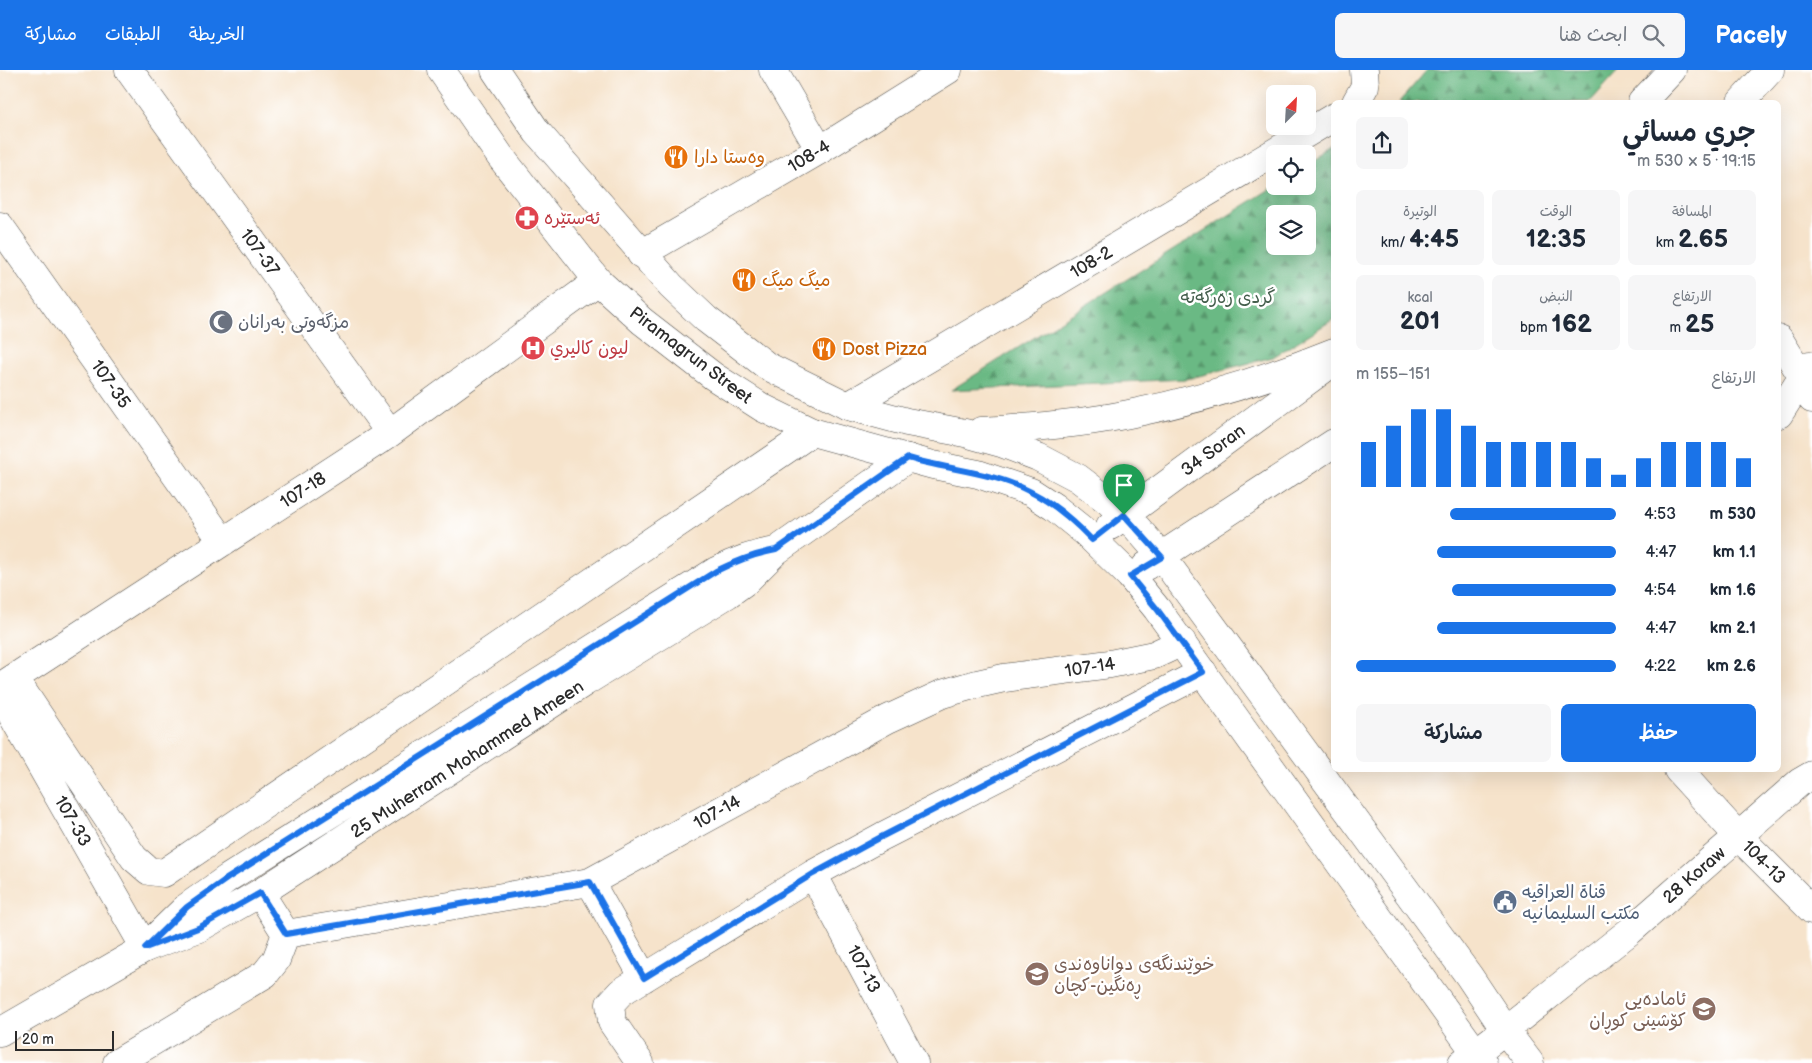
<!DOCTYPE html>
<html lang="ar">
<meta charset="utf-8">
<style>
:root{--surface:#fff;--page:#f6f6f7;--text:#1f2937;--muted:#747a83;--accent:#1a73e8}
body{margin:0;font-family:"Balsamiq Sans","Playpen Sans Arabic",sans-serif;background:var(--page);color:var(--text);direction:rtl;height:100vh;display:flex;flex-direction:column;font-size:19px;white-space:nowrap}
*{box-sizing:border-box;margin:0}
p{font-size:16px;color:var(--muted)}
.icon{flex:none;width:28px;height:28px;fill:none;stroke:currentColor;stroke-width:2;stroke-linecap:round;stroke-linejoin:round}
.map{position:relative;flex:1;overflow:hidden;direction:ltr}
.sheet{position:absolute;left:1331px;top:30px;width:450px;height:672px;display:flex;flex-direction:column;background:var(--surface);border-radius:8px;box-shadow:0 5px 20px #0002;direction:rtl}
.sheet>*{flex:none}
.needle{width:32px;rotate:24deg}
.tools{position:absolute;left:1266px;top:15px;display:grid;gap:10px}
.tools a{display:grid;place-items:center;width:50px;height:50px;border-radius:8px;background:var(--surface);box-shadow:0 5px 20px #0002;font-size:25px}
.scale{position:absolute;left:15px;bottom:12px;width:99px;box-sizing:border-box;padding-left:5px;border:2px solid #2b2b2b;border-top:0;font-size:14px;line-height:18px;white-space:nowrap;color:#2b2b2b;-webkit-text-stroke:4px #fff;paint-order:stroke}
.pin{position:absolute;display:grid;place-items:center;width:42px;height:42px;color:#fff;margin:-51px -21px;border-radius:50% 50% 50% 0;rotate:-45deg;box-shadow:0 0 5px #0007}
.pin .icon{rotate:45deg}
.round{display:grid;place-items:center;flex:none;width:52px;height:52px;border-radius:8px;background:var(--page)}
.overview{display:flex;align-items:center;justify-content:space-between;height:85px;padding:0 25px}
h1{font-size:28px;font-weight:600;line-height:38px}
.stats{display:grid;grid-template-columns:repeat(3,1fr);gap:8px;height:85px;padding:5px 25px}
.stats div{display:grid;align-content:center;border-radius:8px;background:var(--page);text-align:center}
.stats b{font-size:25px;font-weight:600}
.stats small{font-size:14px;font-weight:400}
.stats p{font-size:14px}
.chart{height:140px;padding:10px 25px}
.chart p{display:flex;justify-content:space-between}
.chart svg{width:100%;height:90px;margin-top:5px;stroke:var(--accent);stroke-width:6}
.cta{display:flex;gap:10px;margin-top:auto;padding:10px 25px}
.cta a{flex:1;height:58px;border-radius:8px;background:var(--accent);color:#fff;font-size:20px;font-weight:600;line-height:58px;text-align:center}
.cta a+a{background:var(--page);color:var(--text)}
ul{padding:0 25px;list-style:none;font-size:16px}
li{display:grid;grid-template-columns:80px 60px 1fr;align-items:center;height:38px}
li i{height:12px;border-radius:6px;background:var(--accent)}
header{display:flex;align-items:center;gap:30px;box-sizing:border-box;height:70px;padding:0 25px;background:var(--accent);color:#fff}
header strong{font-size:24px}
nav{display:flex;gap:28px;margin-inline-start:auto;font-size:18px}
.search{width:350px;height:45px;background:var(--page);display:flex;align-items:center;gap:12px;box-sizing:border-box;padding:0 18px;border-radius:8px;color:var(--muted);font-size:19px}
.map>svg:first-child{display:block}
.forest{fill:url(#forest-firs);stroke:#4a7258;fill-rule:evenodd}
.lines{fill:none;stroke-linecap:round;stroke-linejoin:round}
.minor-casing{stroke:#494743;stroke-width:29}
.tertiary-casing{stroke:#494743;stroke-width:29}
.secondary-casing{stroke:#494743;stroke-width:29}
.minor{stroke:#fff;stroke-width:28}
.tertiary{stroke:#fff;stroke-width:28}
.secondary{stroke:#fff;stroke-width:28}
.route-casing{stroke:#fff;stroke-width:10}
.route{stroke:#1a73e8;stroke-width:6}
.labels{text-anchor:middle;stroke-width:5;stroke-linejoin:round;paint-order:stroke}
.street-label{font-size:18px;fill:#2b2b2b;stroke:#fff}
.food-label{font-size:18px;fill:#c56008;stroke:#fff;text-anchor:start}
.health-label{font-size:18px;fill:#be3a42;stroke:#fff;text-anchor:start}
.park-label{font-size:18px;fill:#455f4d;stroke:#fff}
.worship-label{font-size:18px;fill:#5b616d;stroke:#fff;text-anchor:start}
.service-label{font-size:18px;fill:#4e5e75;stroke:#fff;text-anchor:start}
.education-label{font-size:18px;fill:#785e54;stroke:#fff;text-anchor:start}
</style>
<header>
<strong>Pacely</strong>
<div class="search"><svg class="icon" aria-label="search" viewBox="0 0 24 24"><circle cx="10" cy="10" r="6"/><path d="M15 15l6 6"/></svg>ابحث هنا</div>
<nav><a>الخريطة</a><a>الطبقات</a><a>مشاركة</a></nav>
</header>
<div class="map">
<svg width="1812" height="993" viewBox="0 0 1812 993">
<defs>
<pattern id="forest-firs" width="22" height="20" patternUnits="userSpaceOnUse" patternTransform="scale(1.25)"><rect width="22" height="20" fill="#6ab984"/><path d="M5 1l3.5 6h-7zM16 11l3.5 6h-7z" fill="#57976c"/></pattern>
</defs>
<rect width="100%" height="100%" fill="#fff"/>
<filter id="ink" filterUnits="userSpaceOnUse"><feTurbulence type="fractalNoise" baseFrequency=".02" numOctaves="2"/><feDisplacementMap in="SourceGraphic" scale="10" xChannelSelector="R" yChannelSelector="G"/><feConvolveMatrix kernelMatrix="1 2 1 2 8 2 1 2 1" color-interpolation-filters="sRGB"/></filter>
<filter id="wash" filterUnits="userSpaceOnUse"><feTurbulence type="fractalNoise" baseFrequency=".0096" numOctaves="4" result="noise"/><feDisplacementMap in="SourceGraphic" scale="20" xChannelSelector="R" yChannelSelector="G"/><feGaussianBlur stdDeviation="1.12" result="paint"/><feColorMatrix in="noise" values="0 0 0 0 0 0 0 0 0 0 0 0 0 0 0 0 0 1.4 0 .05"/><feComposite in="paint" operator="in"/></filter>
<g filter="url(#wash)">
<rect width="100%" height="100%" fill="#f6e3cb"/>
<!-- forest -->
<path class="forest" d="M1427,0H1619L1590,32H1399Z
M1334,79V249L1273,287L1187,309L951,320L1275,116H1308V95ZM1275,144H1308V176H1275Z"/>
</g>
<g filter="url(#ink)">
<g class="lines">
<defs>
<path id="minor" d="M129,0L390,363
M773,0L820,80
M1356,32L1365,16L1364,0
M0,156L223,472
M641,184L820,80L948,0
M1779,269L1803,308L1812,329
M848,336L1334,47
M1779,344L1810,295
M14,608L134,788L149,801L164,803L812,362
M0,617L390,363L598,211
M0,624L145,878
M1678,700L1738,766L1812,840
M813,804L914,993
M590,812L644,908
M260,823L286,864L590,812L888,649L942,624L973,615L1004,608L1110,594L1154,585L1182,572
M117,993L265,904L276,890L286,864
M640,993L612,952L610,934L621,922L813,804L883,766L1203,602
M1462,993L1505,960"/>
<path id="tertiary" d="M153,870L187,837L228,808L716,501C736,491 754,484 776,481
M1505,960L1630,861L1800,712L1812,705
M0,962L145,878L199,858L260,823L585,612L728,524L746,511L776,481L908,388"/>
<path id="secondary" d="M441,0L500,86L598,211L642,251L713,306L763,338L812,362L933,395L978,404L1031,422L1054,437L1085,462L1130,506L1157,539L1483,993
M495,0L537,62L671,216L706,249L767,296L848,336L907,352L965,363L1001,373L1038,387L1078,408L1107,430L1137,458L1162,487L1469,906L1505,960L1530,993
M1642,32L1672,0
M1741,32L1770,0
M981,361C1031,358 1081,354 1129,344C1199,330 1267,309 1334,282
M1110,456L1329,295
M1146,496L1334,373"/>
</defs>
<!-- minor casing -->
<use href="#minor" class="minor-casing"/>
<!-- tertiary casing -->
<use href="#tertiary" class="tertiary-casing"/>
<!-- secondary casing -->
<use href="#secondary" class="secondary-casing"/>
<!-- minor -->
<use href="#minor" class="minor"/>
<!-- tertiary -->
<use href="#tertiary" class="tertiary"/>
<!-- secondary -->
<use href="#secondary" class="secondary"/>
</g>
</g>
<g class="lines" filter="url(#ink)">
<defs>
<path id="route" d="M908,388C949,400 994,402 1031,422C1053,433 1075,452 1092,470L1124,445L1162,487L1130,506L1157,539L1203,602L883,766L813,804L644,908L590,812L286,864L260,823L198,858L145,878L187,837L228,808L716,501C736,491 754,484 776,480Z"/>
</defs>
<!-- route casing -->
<use href="#route" class="route-casing"/>
<!-- route -->
<use href="#route" class="route"/>
</g>
<!-- icons -->
<defs>
<symbol id="restaurant-disc" viewBox="-11 -11 22 22"><circle r="9.5" fill="#e8710a" stroke="#fff"/><path d="M-5-6h1v4h1v-4h1v4h1v-4h1v5L-1.5 .5V6h-2V.5L-5-1ZM5-6V6H3V1.5H1.5Q1.5-4 5-6Z" fill="#fff"/></symbol>
<symbol id="pharmacy-disc" viewBox="-11 -11 22 22"><circle r="9.5" fill="#e0444e" stroke="#fff"/><path d="M-2-6h4v4h4v4h-4v4h-4v-4h-4v-4h4Z" fill="#fff"/></symbol>
<symbol id="mosque-disc" viewBox="-11 -11 22 22"><circle r="9.5" fill="#6b7280" stroke="#fff"/><path d="M3.5-4.9A6 6 0 1 0 3.5 4.9A5 5 0 1 1 3.5-4.9Z" fill="#fff"/></symbol>
<symbol id="hospital-disc" viewBox="-11 -11 22 22"><circle r="9.5" fill="#e0444e" stroke="#fff"/><path d="M-5-5h3v3.5h4V-5h3V5h-3V1.5h-4V5h-3Z" fill="#fff"/></symbol>
<symbol id="civic-disc" viewBox="-11 -11 22 22"><circle r="9.5" fill="#5c6f8a" stroke="#fff"/><path d="M-.6-6.5H3V-4.5H.6V-3L4-1V1h2V6H-6V1h2V-1L-.6-3ZM-1.2 2.5V6h2.4V2.5Z" fill="#fff"/></symbol>
<symbol id="school-disc" viewBox="-11 -11 22 22"><circle r="9.5" fill="#8d6e63" stroke="#fff"/><path d="M0-5L7-2L0 1L-7-2ZM-4 1L0 2.5L4 1V4Q0 6-4 4Z" fill="#fff"/></symbol>
</defs>
<g fill-rule="evenodd">
<use href="#restaurant-disc" x="662" y="73" width="28" height="28"/>
<use href="#pharmacy-disc" x="513" y="134" width="28" height="28"/>
<use href="#restaurant-disc" x="730" y="196" width="28" height="28"/>
<use href="#mosque-disc" x="207" y="238" width="28" height="28"/>
<use href="#hospital-disc" x="519" y="264" width="28" height="28"/>
<use href="#restaurant-disc" x="810" y="265" width="28" height="28"/>
<use href="#civic-disc" x="1491" y="818" width="28" height="28"/>
<use href="#school-disc" x="1023" y="890" width="28" height="28"/>
<use href="#school-disc" x="1690" y="925" width="28" height="28"/>
</g>
<g class="labels">
<!-- street labels -->
<g class="street-label">
<text transform="translate(809 86) rotate(-31)" y="6">108-4</text>
<text transform="translate(260 182) rotate(54)" y="6">107-37</text>
<text transform="translate(1091 192) rotate(-31)" y="6">108-2</text>
<text transform="translate(691 285) rotate(37)" y="6">Piramagrun Street</text>
<text transform="translate(111 314) rotate(55)" y="6">107-35</text>
<text transform="translate(1213 380) rotate(-36)" y="6">34 Soran</text>
<text transform="translate(303 420) rotate(-33)" y="6">107-18</text>
<text transform="translate(1090 597) rotate(-9)" y="6">107-14</text>
<text transform="translate(467 689) rotate(-33)" y="6">25 Muherram Mohammed Ameen</text>
<text transform="translate(717 742) rotate(-29)" y="6">107-14</text>
<text transform="translate(73 751) rotate(60)" y="6">107-33</text>
<text transform="translate(1764 792) rotate(45)" y="6">104-13</text>
<text transform="translate(1694 805) rotate(-41)" y="6">28 Koraw</text>
<text transform="translate(864 899) rotate(62)" y="6">107-13</text>
</g>
<!-- food labels -->
<g class="food-label">
<text x="694" y="93">وەستا دارا</text>
<text x="762" y="216">میگ میگ</text>
<text x="842" y="285">Dost Pizza</text>
</g>
<!-- health labels -->
<g class="health-label">
<text x="544" y="154">ئەستێرە</text>
<text x="550" y="284">ليون كاليري</text>
</g>
<!-- park labels -->
<g class="park-label">
<text x="1228" y="233">گردی زەرگەتە</text>
</g>
<!-- worship labels -->
<g class="worship-label">
<text x="238" y="258">مزگەوتی بەرانان</text>
</g>
<!-- service labels -->
<g class="service-label">
<text x="1522" y="828">قناة العراقيه<tspan x="1522" dy="21">مكتب السليمانيه</tspan></text>
</g>
<!-- education labels -->
<g class="education-label">
<text x="1054" y="900">خوێندنگەی دواناوەندی<tspan x="1054" dy="21">ڕەنگین-کچان</tspan></text>
<text x="1686" y="935" text-anchor="end">ئامادەیی<tspan x="1686" dy="21">کۆشینی کوڕان</tspan></text>
</g>
</g>
</svg>
<div class="tools">
<a><svg class="needle" viewBox="-14 -14 28 28"><path d="M0-13l5 13h-10z" fill="#e53935"/><path d="M0 13l5-13h-10z" fill="#747a83"/></svg></a>
<a><svg class="icon" aria-label="locate" viewBox="0 0 24 24"><circle cx="12" cy="12" r="6"/><path d="M12 2v4M12 18v4M2 12h4M18 12h4"/></svg></a>
<a><svg class="icon" aria-label="layers" viewBox="0 0 24 24"><path d="M12 4l9 5-9 5-9-5zM3 14l9 5 9-5"/></svg></a>
</div>
<div class="scale">20 m</div>
<div class="pin" style="left:1124px;top:445px;background:#1e9e55"><svg class="icon" aria-label="arrive" viewBox="0 0 24 24"><path d="M6 21V4h12l-3 4 3 4H6"/></svg></div>
<section class="sheet">
<div class="overview"><div><h1>جري مسائي</h1><p>19:15 · 5 × 530 m</p></div><a class="round"><svg class="icon" aria-label="share" viewBox="0 0 24 24"><path d="M12 15V3M7 8l5-5 5 5M5 13v7h14v-7"/></svg></a></div>
<div class="stats">
<div><p>المسافة</p><b>2.65<small> km</small></b></div>
<div><p>الوقت</p><b>12:35</b></div>
<div><p>الوتيرة</p><b>4:45<small> /km</small></b></div>
</div>
<div class="stats">
<div><p>الارتفاع</p><b>25<small> m</small></b></div>
<div><p>النبض</p><b>162<small> bpm</small></b></div>
<div><p>kcal</p><b>201</b></div>
</div>
<div class="chart"><p><span>الارتفاع</span>151–155 m</p>
<svg viewBox="0 0 160 44" preserveAspectRatio="none"><path d="M5 44V22M15 44V14M25 44V6M35 44V6M45 44V14M55 44V22M65 44V22M75 44V22M85 44V22M95 44V30M105 44V38M115 44V30M125 44V22M135 44V22M145 44V22M155 44V30"/></svg>
</div>
<ul>
<li><b>530 m</b>4:53<i style="width:64%"></i></li>
<li><b>1.1 km</b>4:47<i style="width:69%"></i></li>
<li><b>1.6 km</b>4:54<i style="width:63%"></i></li>
<li><b>2.1 km</b>4:47<i style="width:69%"></i></li>
<li><b>2.6 km</b>4:22<i style="width:100%"></i></li>
</ul>
<div class="cta"><a>حفظ</a><a>مشاركة</a></div>
</section>
</div>
